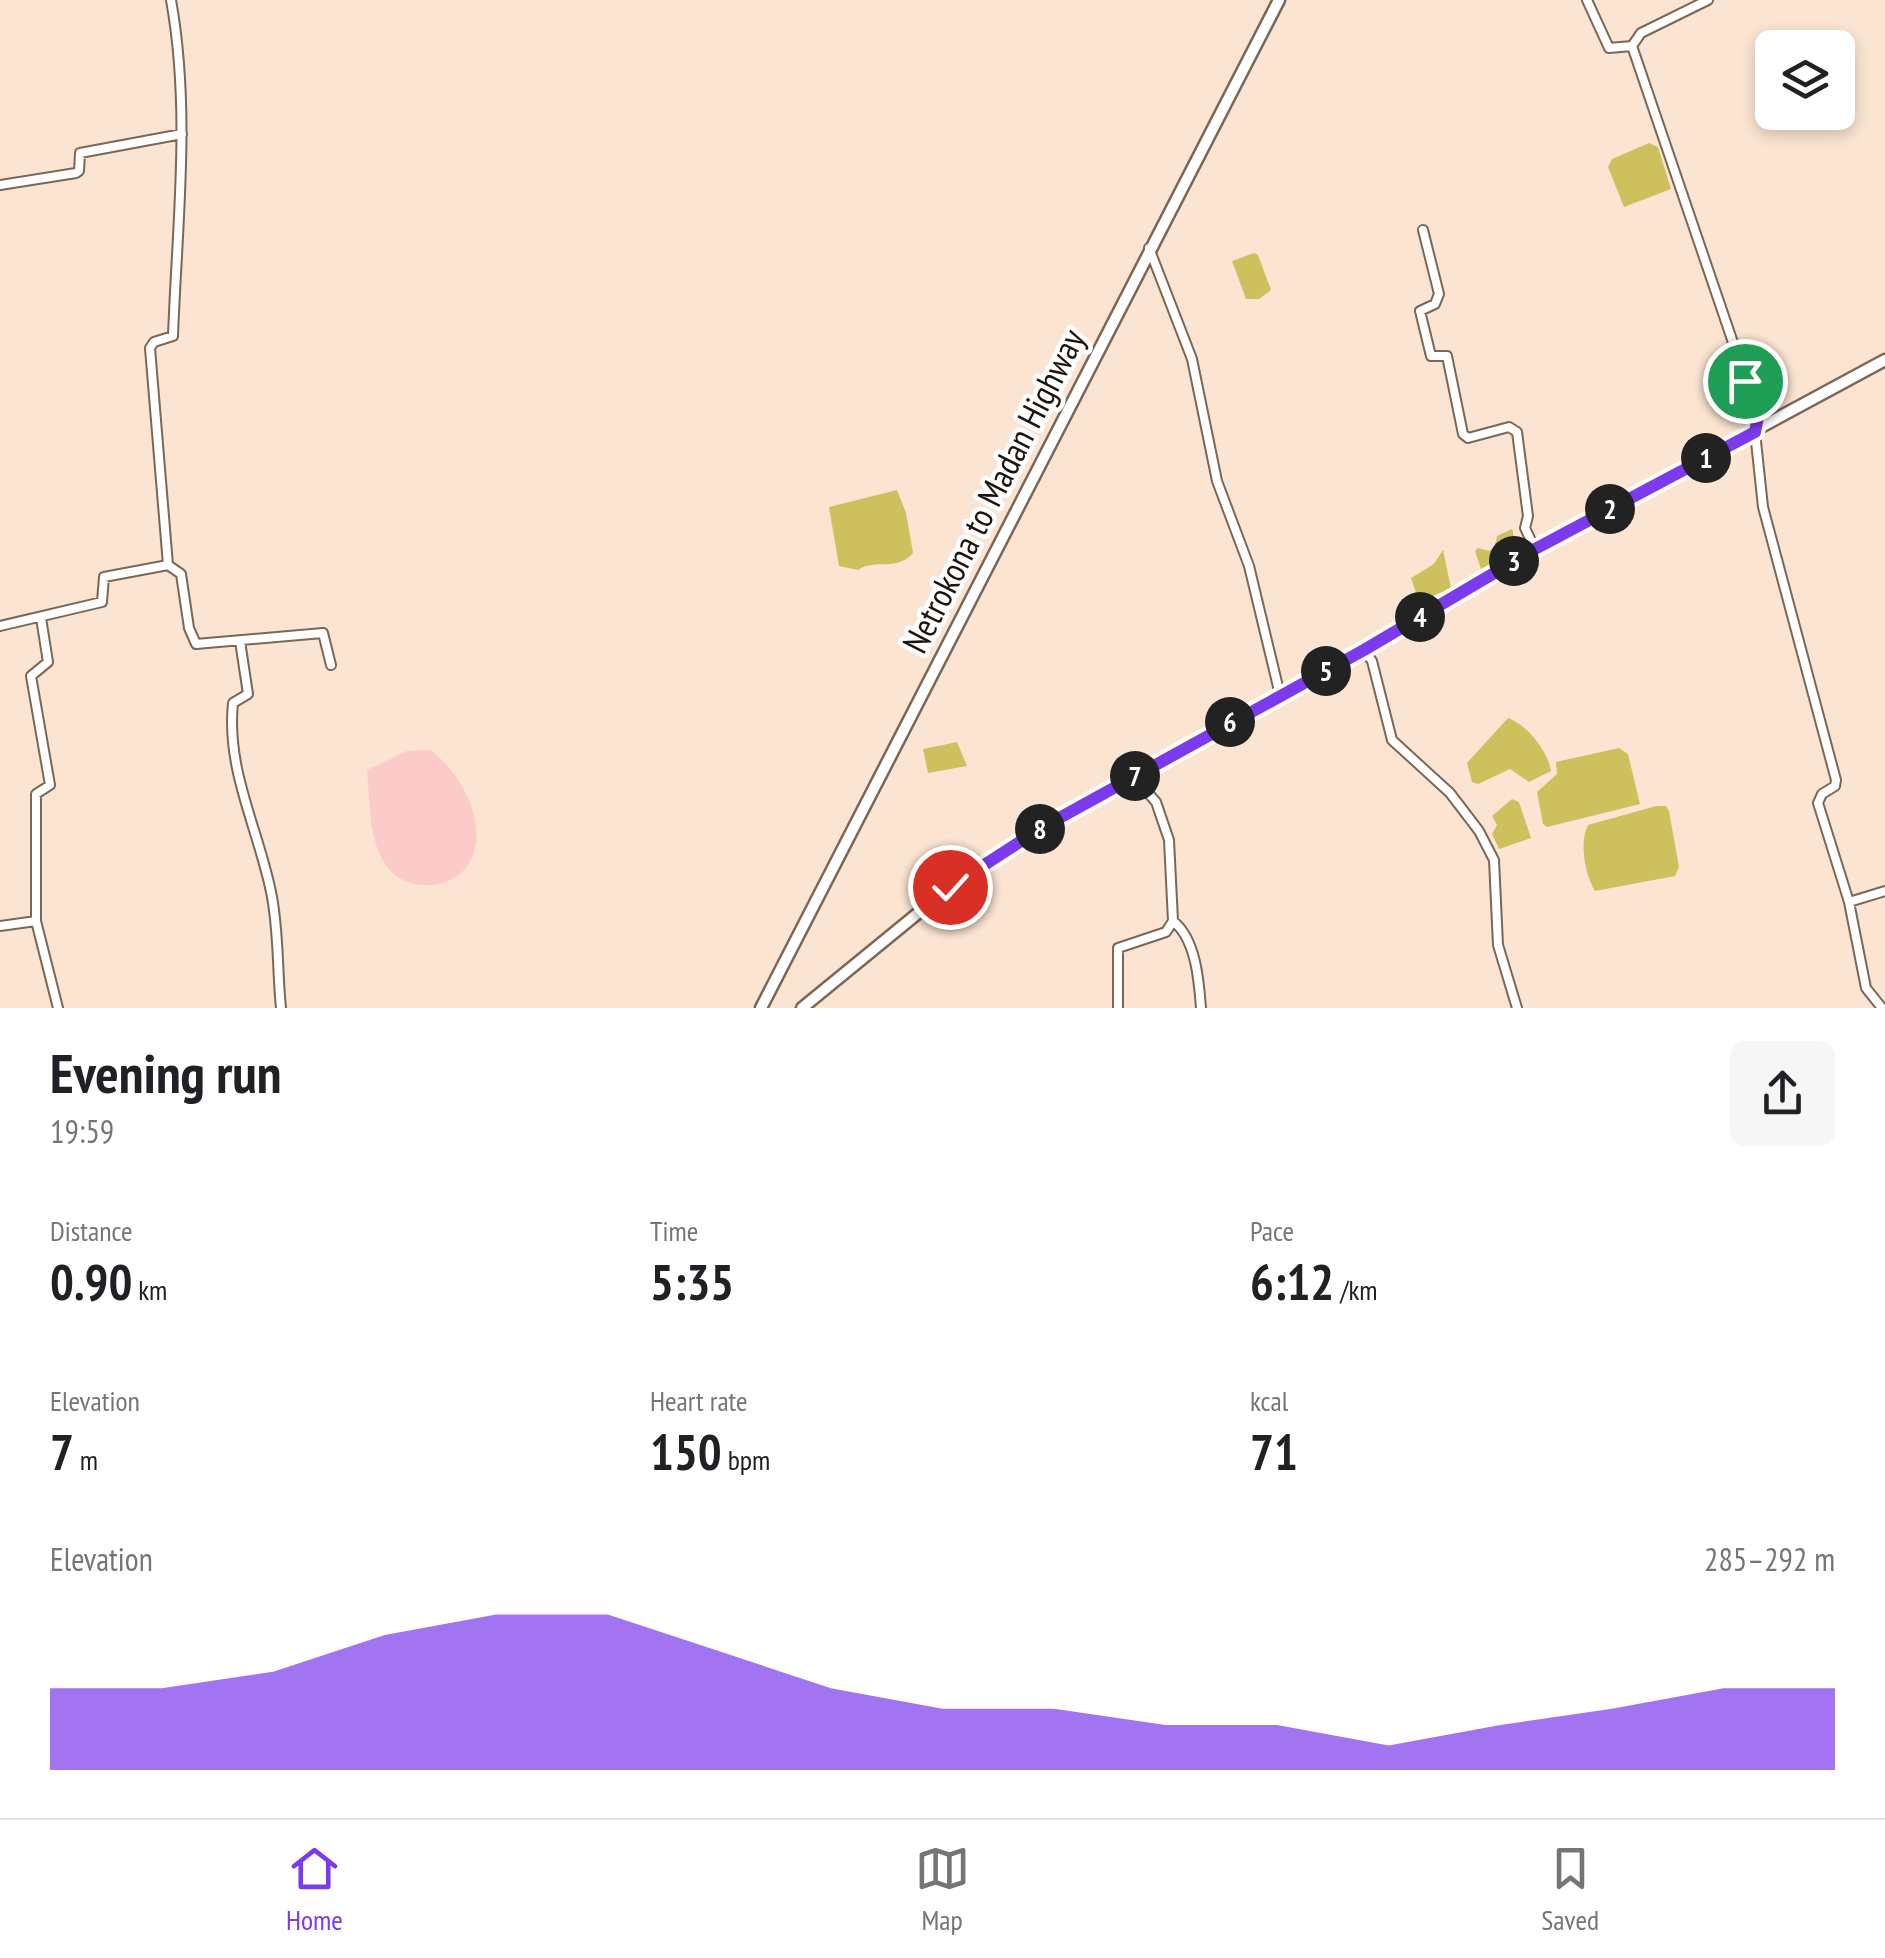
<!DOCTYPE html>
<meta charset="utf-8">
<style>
:root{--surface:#fff;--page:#f6f6f6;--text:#202124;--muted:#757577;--line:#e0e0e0;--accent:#7c3aed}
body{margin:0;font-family:"PT Sans Narrow",sans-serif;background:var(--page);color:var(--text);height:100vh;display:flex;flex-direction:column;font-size:38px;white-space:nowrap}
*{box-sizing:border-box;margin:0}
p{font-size:32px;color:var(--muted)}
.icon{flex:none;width:55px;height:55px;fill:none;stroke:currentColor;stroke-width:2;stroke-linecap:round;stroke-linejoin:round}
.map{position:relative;height:1008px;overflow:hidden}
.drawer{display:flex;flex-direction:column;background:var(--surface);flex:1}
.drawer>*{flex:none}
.controls{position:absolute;left:1755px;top:30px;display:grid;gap:20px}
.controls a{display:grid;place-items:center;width:100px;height:100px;border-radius:15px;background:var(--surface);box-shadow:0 5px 15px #0003;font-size:50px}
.pin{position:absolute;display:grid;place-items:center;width:85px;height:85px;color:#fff;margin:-42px;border:5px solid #fff;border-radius:50%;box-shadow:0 2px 10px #0007}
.km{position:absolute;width:50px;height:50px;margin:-25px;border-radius:50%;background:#222;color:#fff;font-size:28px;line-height:50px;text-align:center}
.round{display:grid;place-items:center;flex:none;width:105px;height:105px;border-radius:15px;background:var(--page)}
.summary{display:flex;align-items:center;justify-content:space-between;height:170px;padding:0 50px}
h1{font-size:55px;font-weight:800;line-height:75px}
.figures{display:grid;grid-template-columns:repeat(3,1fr);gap:15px;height:170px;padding:10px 50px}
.figures div{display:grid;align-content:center}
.figures b{font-size:50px;font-weight:800}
.figures small{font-size:28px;font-weight:400}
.figures p{font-size:28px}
.chart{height:280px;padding:20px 50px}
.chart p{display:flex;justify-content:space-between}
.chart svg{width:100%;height:180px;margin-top:10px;fill:var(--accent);opacity:.7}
.tabs{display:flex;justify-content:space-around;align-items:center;height:140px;border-top:2px solid var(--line);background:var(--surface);font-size:28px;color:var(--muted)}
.tabs a{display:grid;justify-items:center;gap:5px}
.tabs .active{color:var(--accent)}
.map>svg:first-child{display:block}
.green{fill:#fccbc9}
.water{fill:#cec05d}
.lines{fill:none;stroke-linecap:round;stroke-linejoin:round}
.minor-casing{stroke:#7b6756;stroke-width:12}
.major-casing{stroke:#7b6756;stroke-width:15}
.minor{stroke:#fff;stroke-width:8}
.major{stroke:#fff;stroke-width:10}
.route-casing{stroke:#fff;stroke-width:20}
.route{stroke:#7c3aed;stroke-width:12}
.labels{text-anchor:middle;stroke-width:9;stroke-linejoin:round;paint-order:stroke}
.street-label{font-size:35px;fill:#1c140d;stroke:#fff}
</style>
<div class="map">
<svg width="1885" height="1008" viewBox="0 0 1885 1008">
<rect width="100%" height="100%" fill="#fbe4d1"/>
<!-- green -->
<path class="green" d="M430,750C461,772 492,827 468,865C451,891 407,892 388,868C368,843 370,801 367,770L407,751Z"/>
<!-- water -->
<path class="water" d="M1649,143L1658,147L1671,189L1624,207L1608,167L1612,159Z
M1254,253L1258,255L1271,290L1259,299H1246L1232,261Z
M897,490L906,513L913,553C897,572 876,558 858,570L839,566L829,507Z
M1512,529L1518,551L1481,569L1475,551L1478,548L1489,551L1495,546L1497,536Z
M1443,550L1451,588L1419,602L1411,578L1434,564Z
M1508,718C1527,725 1548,751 1551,771L1529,782L1510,769L1478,784L1472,782L1467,763Z
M957,742L967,766L928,773L923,749Z
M1619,748L1628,754L1640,804L1547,827L1543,824L1537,792L1557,774L1556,762Z
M1512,799L1519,802L1531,838L1499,849L1492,834L1497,825L1492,816Z
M1656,806H1666L1669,811L1679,867L1675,876L1595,891C1585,875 1579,842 1588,825Z"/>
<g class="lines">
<defs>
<path id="minor" d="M1587,0L1609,48L1632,46L1757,413L1755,432L1763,507L1836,780L1835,786L1822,794L1818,803L1849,902L1866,988L1882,1008
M1632,46L1641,33L1708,0
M0,185L76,173L79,171L80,153L182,134
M1423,230L1439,294L1435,304L1420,311L1431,356H1447L1463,434L1468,438L1509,427L1517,432L1528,516L1525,528L1535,549
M1149,248L1192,359L1217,481L1249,566L1280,695
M168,565L181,574L189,628L196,644L323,633L331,665
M41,618L48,662L31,676L50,785L36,794V921L58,1008
M0,626L102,602L104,577L168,565L150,348L154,342L173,336C177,225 191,111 171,0
M240,641L248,694L233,703C226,770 258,828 271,892C279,929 277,970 281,1008
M1364,650L1372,661L1392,740L1450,793L1479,831L1494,860L1498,945L1517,1008
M1849,902L1885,891
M1173,921C1196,939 1199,981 1201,1008
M0,926L36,921
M1118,1008V948L1166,932L1173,921L1169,840L1156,802L1133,776"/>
<path id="major" d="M761,1008L1279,0
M802,1008L950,887L1043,827L1364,650L1535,549L1885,360"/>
</defs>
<!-- minor casing -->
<use href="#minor" class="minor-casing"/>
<!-- major casing -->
<use href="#major" class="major-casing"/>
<!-- minor -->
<use href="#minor" class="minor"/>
<!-- major -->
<use href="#major" class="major"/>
</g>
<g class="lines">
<defs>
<path id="route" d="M950,887L1043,827L1364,650L1535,549L1755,432L1758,417L1745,381"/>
</defs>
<!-- route casing -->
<use href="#route" class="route-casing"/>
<!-- route -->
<use href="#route" class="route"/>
</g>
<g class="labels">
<!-- street labels -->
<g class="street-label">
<text transform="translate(994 491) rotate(-63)" y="12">Netrokona to Madan Highway</text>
</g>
</g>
</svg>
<div class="controls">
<a><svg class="icon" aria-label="layers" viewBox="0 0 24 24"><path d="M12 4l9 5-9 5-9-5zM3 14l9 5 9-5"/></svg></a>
</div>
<div class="pin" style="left:1745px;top:381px;background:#1e9e55"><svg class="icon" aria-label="arrive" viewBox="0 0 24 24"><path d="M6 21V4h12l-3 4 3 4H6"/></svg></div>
<div class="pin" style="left:950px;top:887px;background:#d93025"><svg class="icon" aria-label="check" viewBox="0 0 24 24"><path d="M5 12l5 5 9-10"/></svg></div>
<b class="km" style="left:1706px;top:458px">1</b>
<b class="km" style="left:1610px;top:509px">2</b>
<b class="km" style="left:1514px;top:561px">3</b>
<b class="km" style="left:1420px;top:617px">4</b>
<b class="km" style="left:1326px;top:671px">5</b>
<b class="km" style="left:1230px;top:722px">6</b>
<b class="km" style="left:1135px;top:776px">7</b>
<b class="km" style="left:1040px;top:829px">8</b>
</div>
<section class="drawer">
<div class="summary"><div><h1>Evening run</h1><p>19:59</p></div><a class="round"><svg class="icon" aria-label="share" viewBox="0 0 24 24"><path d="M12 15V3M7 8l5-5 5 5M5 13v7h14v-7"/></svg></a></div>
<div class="figures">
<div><p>Distance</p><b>0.90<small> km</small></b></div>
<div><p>Time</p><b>5:35</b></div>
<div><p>Pace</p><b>6:12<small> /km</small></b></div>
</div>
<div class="figures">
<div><p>Elevation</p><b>7<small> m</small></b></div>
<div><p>Heart rate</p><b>150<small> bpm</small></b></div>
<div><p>kcal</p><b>71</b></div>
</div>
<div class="chart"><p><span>Elevation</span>285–292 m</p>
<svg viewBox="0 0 160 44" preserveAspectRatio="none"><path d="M0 44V24L10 24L20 20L30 11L40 6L50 6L60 15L70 24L80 29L90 29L100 33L110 33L120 38L130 33L140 29L150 24L160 24V44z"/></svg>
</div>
</section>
<nav class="tabs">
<a class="active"><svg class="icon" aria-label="home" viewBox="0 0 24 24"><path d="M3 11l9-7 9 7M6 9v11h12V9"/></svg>Home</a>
<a><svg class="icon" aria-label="map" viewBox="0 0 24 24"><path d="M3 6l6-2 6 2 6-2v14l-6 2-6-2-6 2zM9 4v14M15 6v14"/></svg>Map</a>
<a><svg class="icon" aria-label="saved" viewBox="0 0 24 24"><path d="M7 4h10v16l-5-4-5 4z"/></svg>Saved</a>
</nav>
